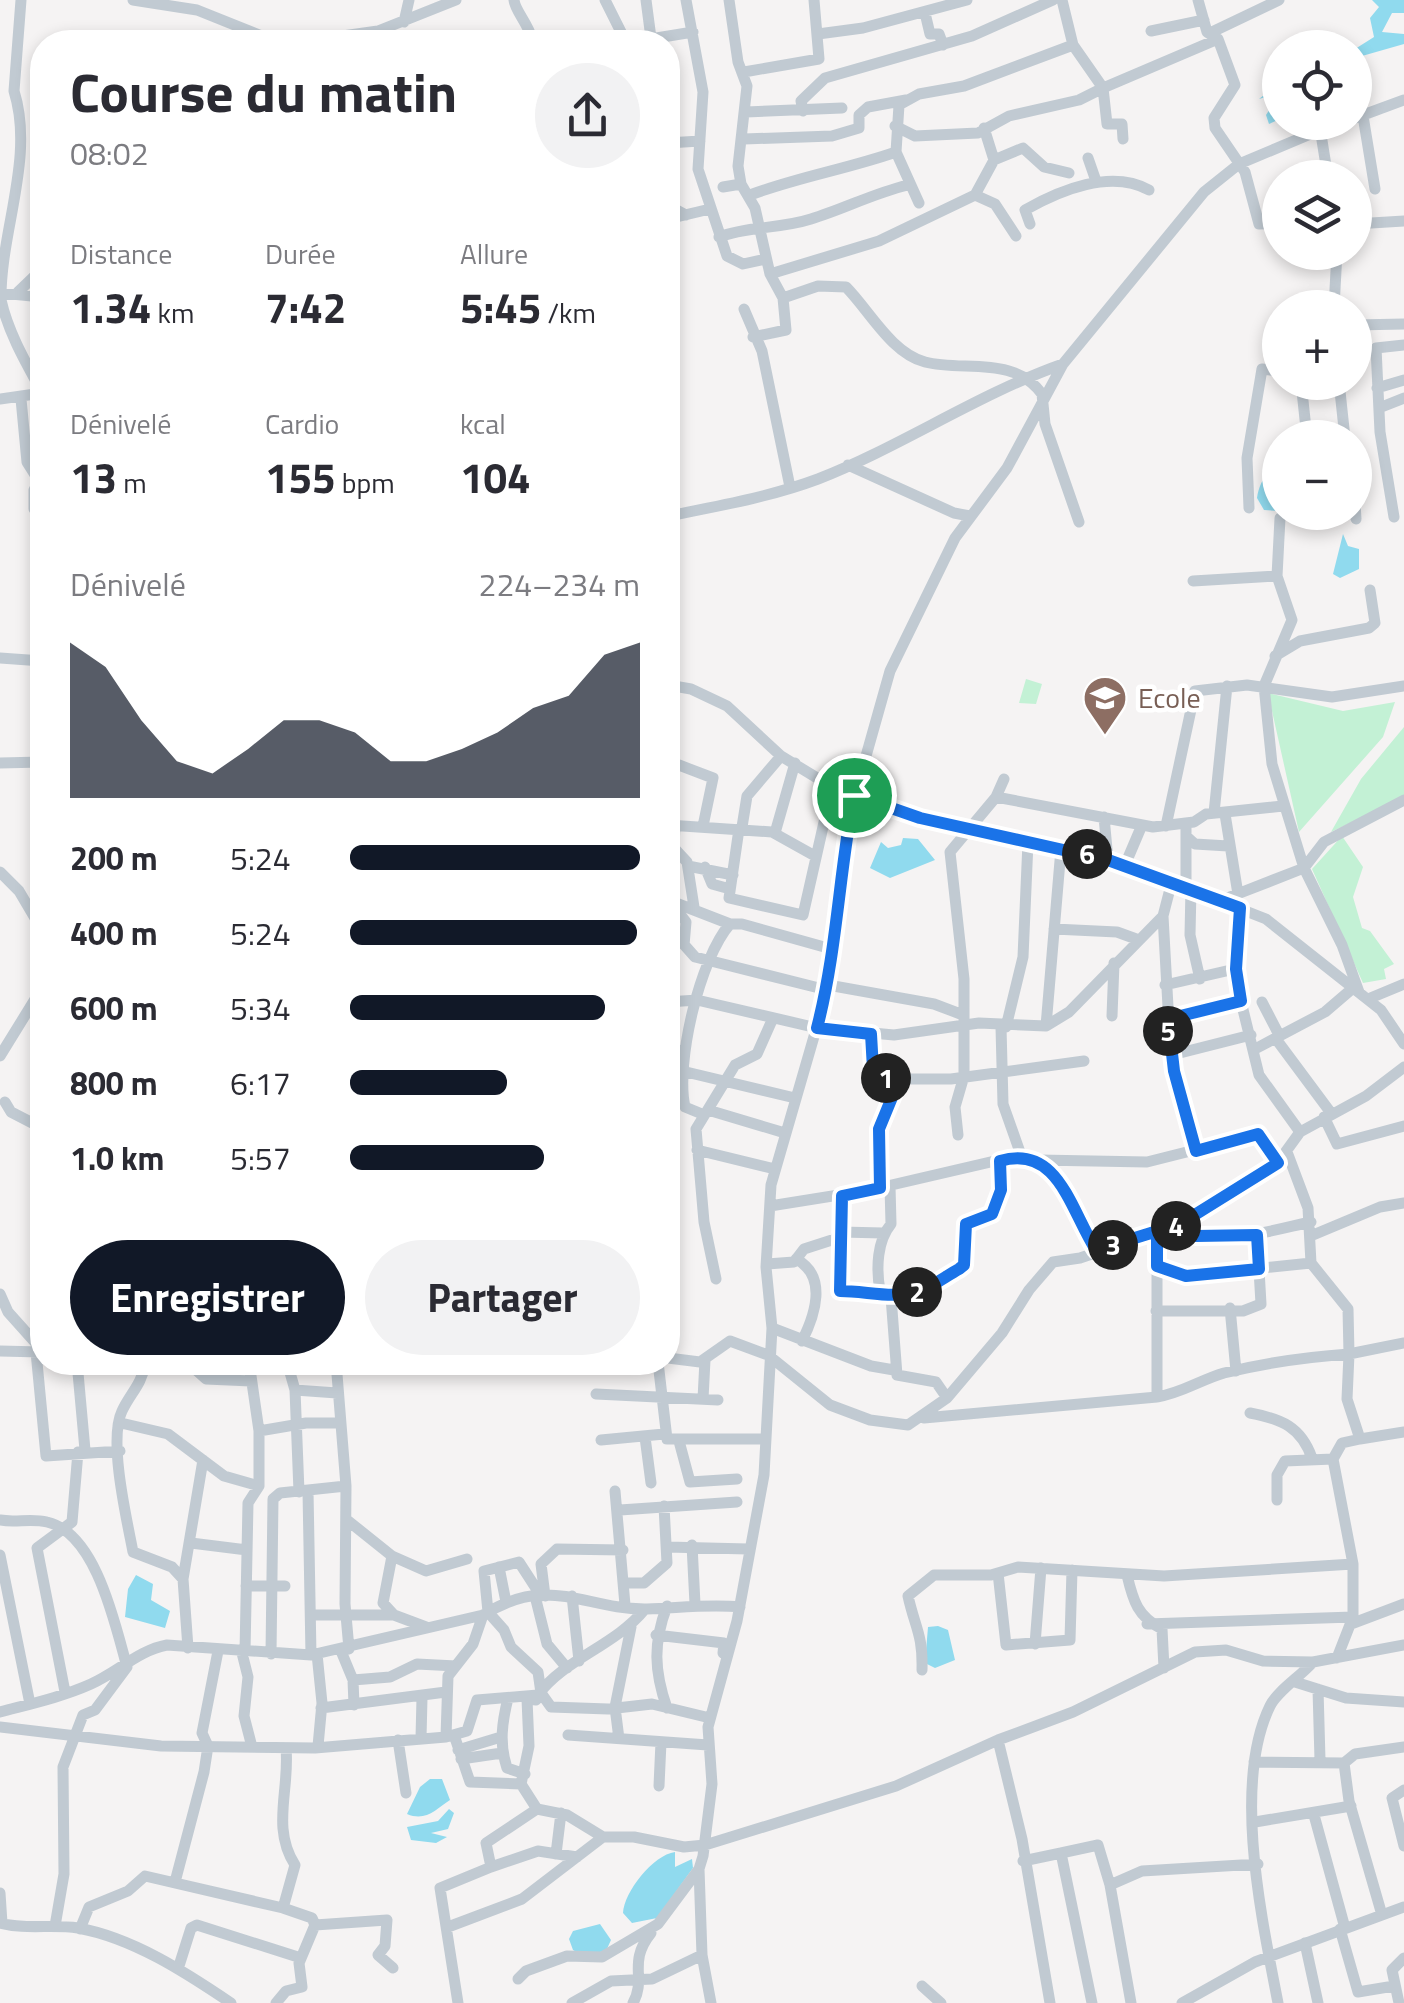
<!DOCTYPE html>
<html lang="fr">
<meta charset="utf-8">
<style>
:root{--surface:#fff;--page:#f2f2f3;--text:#2b2b33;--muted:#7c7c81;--accent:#111827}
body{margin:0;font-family:"Titillium Web",sans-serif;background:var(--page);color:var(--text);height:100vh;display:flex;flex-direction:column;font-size:38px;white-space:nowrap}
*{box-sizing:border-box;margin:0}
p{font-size:32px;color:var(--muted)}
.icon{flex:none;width:55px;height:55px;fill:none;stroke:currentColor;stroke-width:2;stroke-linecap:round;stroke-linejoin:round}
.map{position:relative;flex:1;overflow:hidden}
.panel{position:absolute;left:30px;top:30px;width:650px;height:1345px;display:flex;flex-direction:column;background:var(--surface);border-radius:40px;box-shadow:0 5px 15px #0003}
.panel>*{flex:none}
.tools{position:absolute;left:1262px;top:30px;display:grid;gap:20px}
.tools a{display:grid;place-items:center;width:110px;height:110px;border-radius:50%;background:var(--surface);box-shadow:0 5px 15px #0003;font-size:50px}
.pin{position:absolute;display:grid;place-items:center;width:85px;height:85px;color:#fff;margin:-42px;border:5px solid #fff;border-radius:50%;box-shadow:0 2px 10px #0007}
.km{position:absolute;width:50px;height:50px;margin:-25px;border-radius:50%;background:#222;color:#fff;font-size:28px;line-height:50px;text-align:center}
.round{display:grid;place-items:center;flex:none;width:105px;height:105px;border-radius:52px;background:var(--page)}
.summary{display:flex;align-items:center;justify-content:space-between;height:170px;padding:0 40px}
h1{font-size:55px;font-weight:700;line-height:75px}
.metrics{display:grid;grid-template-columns:repeat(3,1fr);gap:15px;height:170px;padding:10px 40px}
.metrics div{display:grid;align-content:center}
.metrics b{font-size:42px;font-weight:700}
.metrics small{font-size:28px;font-weight:400}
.metrics p{font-size:28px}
.chart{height:280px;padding:20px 40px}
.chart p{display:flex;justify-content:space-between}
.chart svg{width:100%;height:180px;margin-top:10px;fill:var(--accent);opacity:.7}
.cta{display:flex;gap:20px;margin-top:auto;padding:20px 40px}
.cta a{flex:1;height:115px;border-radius:60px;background:var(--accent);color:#fff;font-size:40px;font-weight:700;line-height:115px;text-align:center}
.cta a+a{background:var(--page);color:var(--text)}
ul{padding:0 40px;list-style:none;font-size:32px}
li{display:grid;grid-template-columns:160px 120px 1fr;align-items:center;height:75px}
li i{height:25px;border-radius:12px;background:var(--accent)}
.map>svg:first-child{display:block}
.green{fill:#c3f1d5}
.water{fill:#90daee}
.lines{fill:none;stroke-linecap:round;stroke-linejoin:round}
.minor{stroke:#c1cad2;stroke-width:11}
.route-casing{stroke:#fff;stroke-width:20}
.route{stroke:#1a73e8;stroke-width:12}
.labels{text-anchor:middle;stroke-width:9;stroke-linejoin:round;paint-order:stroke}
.education-label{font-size:28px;fill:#785e54;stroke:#fff;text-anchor:start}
</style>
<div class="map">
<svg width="1404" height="2003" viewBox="0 0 1404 2003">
<rect width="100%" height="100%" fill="#f5f3f3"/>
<!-- green -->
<path class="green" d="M1026,679L1042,684L1036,704L1019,703Z
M1105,693L1113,703L1107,723L1100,727L1089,701Z
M1268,693L1343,711L1395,702L1383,737L1299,832Z
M1404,727V797L1331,832L1361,779Z
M1342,836L1363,867L1353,897L1362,928L1370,931L1394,964L1384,969L1386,979L1363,983L1312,869Z"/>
<!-- water -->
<path class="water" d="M1372,0H1404V13H1392L1382,32L1404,34V44L1355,58V49L1374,37L1370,18L1379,7Z
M1280,82V119L1269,124L1266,115L1275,101L1273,95L1259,99Z
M1280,473V511L1264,510L1257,498C1259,485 1264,471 1280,473Z
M1343,534L1348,546L1359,549V569L1340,578L1333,574Z
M903,838L918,839L935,860L890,878L870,868L881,842L888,848L901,845Z
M136,1575L153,1584L151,1600L170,1611L165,1628L125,1617L128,1589Z
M938,1626L948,1630L955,1660L935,1668L925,1663L928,1627Z
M430,1779H442L450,1800C436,1809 426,1822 407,1814L420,1787Z
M449,1809L454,1813L448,1829L431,1833L447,1837L436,1843L411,1840L407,1827L438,1821Z
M675,1852V1867L692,1859L693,1868L657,1918L632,1923L623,1913C624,1892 653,1855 675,1852Z
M600,1924L611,1940L606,1951L582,1955L573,1950L569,1939L573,1931Z"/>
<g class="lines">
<!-- minor -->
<path class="minor" d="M21,0L14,91C35,158 0,232 1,300C8,332 26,363 42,392
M133,0L197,10L267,38L300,42L378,31L456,0
M514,0C515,11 528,23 532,39L561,36L564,42
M605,0L626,42
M646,0L651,38
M686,0L703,92L698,169L727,256L743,264L766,259
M729,0L738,62L747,86L738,166L741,184L755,208L770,274L783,298L818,286L846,287C869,310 891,353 925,362C964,372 1014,355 1042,394L1045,424L1079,522
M1062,0L1073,45L1103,88L1218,39
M1198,0L1207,32L1218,39L1235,85L1214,118L1215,128L1245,172L1259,224L1280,223
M925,13L930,34H939L943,45
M404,22L409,0
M1151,31L1204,20
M1212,32L1279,0
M818,34L863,28L967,0
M632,42L693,32
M744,72L819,59L814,0
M803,111L801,101L825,78L972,36L1053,0
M746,112L842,108
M1363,116L1375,189
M1355,118L1404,100
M895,126L915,136L978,133L1009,116L1079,100L1103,88L1107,124H1122L1123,139
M984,128L994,160L1023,148L1044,167L1069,173
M1320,128L1328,178
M744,139L832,136L859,128V115L868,107L906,100
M668,143L700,141
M1088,158L1096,181
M723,187L741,184
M668,193L673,208L686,215
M750,195C798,177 847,169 896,152
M975,195L994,160
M919,203L896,152L899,105L919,94L964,86L1073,45
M668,219L710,209
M1030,224L1025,210C1060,190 1111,169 1149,190
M1355,224L1404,221
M719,237C748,226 780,229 811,219C844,209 874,193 908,185
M770,274L879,241L975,195L995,204L1016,236
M18,292L42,269
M1,293L42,297
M1334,308L1337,252
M744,309L762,351L790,487
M1355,325L1404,324
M753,337L786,330L783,298
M1301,382L1307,438
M1339,382L1345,438
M1377,388L1404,380
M0,399L42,393
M21,399L27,462L39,481
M1379,408L1404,398
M848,465L954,513L970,516
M1355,503L1356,519
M1249,508L1247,458L1262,369L1280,371
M34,509V490L42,475
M668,516C718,506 770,497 818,479C902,446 978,394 1063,364
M1394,517L1380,432L1376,348L1404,345
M1280,518L1277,576L1292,620L1264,686L1272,764L1304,868L1342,945L1359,992
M1305,518V512
M1193,581L1277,576
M1275,656L1300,641L1369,628L1375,623L1370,590
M0,658L42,661
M668,685L691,689L727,706L781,756L832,787L920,818L1136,868L1266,919L1381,1010L1404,1044
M0,763L42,762
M679,765L713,778L703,826
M996,797L1153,827L1194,822L1206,814L1283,806
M1214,813L1227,686
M1225,814L1238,894
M1104,817L1108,860
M675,824L674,848L687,862L694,907
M1186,824V886
M668,825L772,832L815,856
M1166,826L1195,691L1247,685L1332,697L1404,686
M742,827L747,796L781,756
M739,829L729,898L803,915L832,787
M775,833L795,763
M1186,836L1195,844L1228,846
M1125,865L1142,825
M688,866L733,875
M705,867L712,884L730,889
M0,872L19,891L42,930
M1191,888L1190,935L1200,979
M668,900L730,924
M1222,900L1304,868L1324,842L1404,800
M670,901L686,922L684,945
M1240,908L1236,981L1259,1075L1300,1132
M39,916L37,904L42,894
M1163,916L1170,1043L1196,1151
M1054,929L1117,932L1139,940
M668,935L679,939L695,957L827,990
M828,985L934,1004L963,1015
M1165,985L1235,969
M1368,999L1404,984
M668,1002L697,1000L817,1028L894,1035L979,1023L1046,1026L1069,1012L1163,916L1172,881
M1262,1002L1278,1033L1276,1039L1331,1113
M1112,1016L1114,963
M1168,1019L1241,1001
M1046,1026L1061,849
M1006,1027L1023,957L1028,842
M871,1034L873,1069L880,1079H951L1084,1061
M668,1046L684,1053
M1255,1049L1325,1012L1353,988
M1172,1055L1251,1035
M0,1056L42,988
M682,1071L795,1098
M5,1102L11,1112L42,1128
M708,1110L785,1133
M702,1114L685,1107C675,1063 700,958 730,924H742L835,950
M1324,1117L1337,1144L1404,1126
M958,1135L955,1107L964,1076V979L950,852L996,797L1004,779
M697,1150L775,1169
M1021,1155L1048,1166L1096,1250
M1039,1160L1147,1162L1258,1134L1278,1163
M890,1186L891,1224C877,1241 876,1268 880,1291L891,1297
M880,1188L879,1129L900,1077
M770,1206L870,1190L1021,1155L1003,1104L1001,1027
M1181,1224C1203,1253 1280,1228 1311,1222
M841,1232L883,1233
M1157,1233V1397
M1313,1235L1380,1207L1404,1203
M838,1236L840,1291H880
M796,1259C828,1276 815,1315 802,1341
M767,1264L794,1262L804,1249L835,1239L842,1226L841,1196
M1157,1267L1185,1276L1311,1263
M716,1279L704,1222L696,1129L735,1065L757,1054L773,1018
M0,1294L8,1312L42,1350
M1230,1308L1236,1371
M1156,1311H1243L1261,1304L1257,1235
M772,1328L871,1366L894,1370
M0,1351L41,1352
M36,1352L46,1456L120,1451
M668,1358L700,1362L730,1341L768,1355L830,1405L870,1420L908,1425L947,1398L1002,1333L1029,1290L1053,1262L1080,1258L1181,1224L1271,1172L1300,1132L1366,1096L1404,1067
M77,1362L85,1450
M146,1362C141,1386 131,1392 122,1411C108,1440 127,1520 133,1552L172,1567L183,1579L188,1648
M187,1362L206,1379L251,1381
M287,1362L295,1390L337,1393
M336,1362L346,1486L345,1604L349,1649
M658,1362L667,1439H764
M295,1390L299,1492
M596,1394L718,1400
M947,1398L936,1382L897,1375L891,1297L917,1292L964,1265L965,1227L992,1213L1001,1190L1000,1161
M703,1399L705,1360
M1250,1413C1282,1419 1301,1427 1312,1458
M924,1418L1157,1397C1182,1393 1200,1380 1224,1373C1265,1363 1306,1357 1349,1354L1348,1309L1311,1263L1308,1208L1287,1152
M121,1423L168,1434L224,1476L259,1486
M259,1431L306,1423H339
M645,1437L651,1483
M1360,1439L1404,1432
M601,1440L664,1434
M679,1441L690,1482L737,1479
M308,1491L311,1655
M615,1491L625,1605
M1277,1500V1475L1285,1461L1333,1459
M620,1510L737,1502
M0,1520C15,1523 31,1518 47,1522C96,1533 115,1624 127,1667L95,1710L83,1715L63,1767L64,1874L55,1926
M347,1520L392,1556L426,1571L467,1559
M191,1543L247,1550
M692,1545L695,1604
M667,1547L748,1549
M0,1555L30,1704
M392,1556L383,1603L394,1615
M499,1567L506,1602
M998,1573L1006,1645L1070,1640L1072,1570
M1127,1575C1133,1601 1138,1617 1162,1629L1164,1668
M183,1579L203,1460
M625,1583H644L667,1563L664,1506
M246,1586H285
M535,1596L547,1644L567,1668
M541,1596L519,1562L484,1571L488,1612L504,1630L511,1647L538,1672L541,1693L551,1707L608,1709L652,1704L710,1718
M545,1596L541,1564L557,1549L623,1550
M572,1596L579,1661
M667,1606C653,1643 654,1671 667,1708
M312,1615H394L426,1627
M1147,1624L1353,1617
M1351,1624L1404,1604
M656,1635L724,1643L723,1653
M1035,1644L1041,1568
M341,1651L353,1680L354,1705
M245,1652L248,1503L259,1486V1431L249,1362
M242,1653L248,1677L244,1716L252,1747
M271,1654L273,1499L280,1493L346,1486
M317,1654L322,1703L318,1746
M1337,1658L1353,1617V1564L1333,1459L1342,1443L1360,1439L1347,1399L1349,1354L1404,1343
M922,1670C923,1634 915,1628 908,1596L934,1575H991L1018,1567L1164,1576L1353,1564
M353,1680L390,1677L417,1664L456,1666
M1295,1682L1346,1698L1404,1702
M1318,1689L1320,1760
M65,1692L37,1548L72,1522L78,1452
M508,1698C502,1723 499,1743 507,1768L525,1774
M321,1708L446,1692
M0,1712C30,1704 62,1697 91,1684C118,1672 139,1650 167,1645L311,1655L483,1615C550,1573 584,1610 647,1609C679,1608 708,1604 740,1607
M0,1727L161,1746L315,1748L446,1737L467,1731L477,1700L538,1695C564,1659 615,1646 645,1609
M454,1735L470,1782L521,1784L537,1809
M568,1735L708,1745
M446,1737L448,1676L473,1644L483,1615
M421,1738L422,1698
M619,1739L615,1707L631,1627
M398,1740L406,1793
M998,1740L1022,1839L1050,2003
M458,1750L501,1737
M461,1759L502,1753
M1254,1762L1344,1763L1355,1754L1404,1747
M1344,1763L1349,1801L1382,1915
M521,1784L529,1746L527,1699L536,1700
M659,1786L661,1742
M1404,1790L1392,1798L1404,1846
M1314,1815L1345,1928
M1255,1822L1351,1806
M1061,1853L1098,1845L1110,1885L1142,1871L1258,1864
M556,1854L561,1813
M1023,1861L1061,1853L1092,2003
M491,1867L538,1851L577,1857
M699,1869L702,1955L711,2003
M175,1882L204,1772L208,1746L202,1733L218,1651
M1110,1885L1131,2003
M0,1893L2,1923
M0,1923C25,1930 52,1924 78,1928C133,1938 185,1972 231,2003
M315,1925L387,1920L385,1946L378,1955L393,1968
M448,1927L522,1899L603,1837
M80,1929L89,1907L128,1891L145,1876L283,1908
M1340,1929L1358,1992L1394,1986
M1305,1943L1318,2003
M178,1969L191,1928L197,1925L301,1958
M518,1979L526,1971L567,1956L602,1957L658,1924L699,1869L703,1856L712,1784L708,1727L737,1621L764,1475L772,1328L766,1267L771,1185L826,995L855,795L890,671L955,538L1007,468L1063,364L1204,192L1239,164L1339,122
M922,1986L941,2003
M276,2003L286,1991L302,1987L299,1963L315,1925L312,1918L283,1908L295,1865C271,1828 290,1789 286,1748
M458,2003L440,1888L491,1867L486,1843L537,1809L567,1815L603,1837H634L684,1847L705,1845L896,1786L998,1740L1073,1712L1195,1652L1226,1650L1263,1661L1313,1662L1404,1645
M572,2003L611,1981L652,1979L702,1955
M633,2003C647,1978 627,1963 651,1933
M1182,2003L1255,1962L1404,1907
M1278,2003C1262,1920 1232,1784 1270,1706C1277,1691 1301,1676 1313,1662
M1399,2003L1392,1970L1404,1958"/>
</g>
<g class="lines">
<defs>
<path id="route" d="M854,795C839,873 837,951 817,1028L871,1034L873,1069L880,1079L900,1078L879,1129L880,1188L842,1196L840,1291C866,1291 893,1299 917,1292C931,1288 946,1276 959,1269L964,1265L966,1224L992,1214L1001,1190L1000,1161C1058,1144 1070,1209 1096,1250L1180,1224L1196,1236L1257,1235L1259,1269L1186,1276L1157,1266V1233L1180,1224L1278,1163L1258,1134L1196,1151L1174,1071L1168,1019L1241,1001L1236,969L1240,908L1108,860L920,818L854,795"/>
</defs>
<!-- route casing -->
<use href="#route" class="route-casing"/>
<!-- route -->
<use href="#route" class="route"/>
</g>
<!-- icons -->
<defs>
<symbol id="school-pin" viewBox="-11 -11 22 30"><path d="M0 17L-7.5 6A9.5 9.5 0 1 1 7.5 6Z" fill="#8d6e63" stroke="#fff"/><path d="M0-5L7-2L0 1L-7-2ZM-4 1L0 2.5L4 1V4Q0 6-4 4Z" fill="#fff"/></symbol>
</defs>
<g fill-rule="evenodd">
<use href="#school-pin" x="1080" y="673" width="50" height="68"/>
</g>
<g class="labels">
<!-- education labels -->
<g class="education-label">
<text x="1138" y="708">Ecole</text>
</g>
</g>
</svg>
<div class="tools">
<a><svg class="icon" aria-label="locate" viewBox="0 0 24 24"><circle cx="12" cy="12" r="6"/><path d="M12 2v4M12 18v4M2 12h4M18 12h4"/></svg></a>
<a><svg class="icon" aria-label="layers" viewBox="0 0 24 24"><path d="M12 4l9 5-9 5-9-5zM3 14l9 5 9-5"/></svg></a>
<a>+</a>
<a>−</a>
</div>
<div class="pin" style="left:854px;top:795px;background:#1e9e55"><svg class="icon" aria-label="arrive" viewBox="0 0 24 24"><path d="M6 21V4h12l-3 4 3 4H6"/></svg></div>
<b class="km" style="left:886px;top:1078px">1</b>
<b class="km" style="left:917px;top:1292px">2</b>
<b class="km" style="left:1113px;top:1245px">3</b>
<b class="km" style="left:1176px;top:1226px">4</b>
<b class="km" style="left:1168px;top:1031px">5</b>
<b class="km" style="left:1087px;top:854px">6</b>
<section class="panel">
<div class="summary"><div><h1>Course du matin</h1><p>08:02</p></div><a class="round"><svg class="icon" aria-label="share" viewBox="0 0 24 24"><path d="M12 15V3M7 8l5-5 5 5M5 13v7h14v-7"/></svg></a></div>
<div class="metrics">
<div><p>Distance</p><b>1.34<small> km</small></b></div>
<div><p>Durée</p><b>7:42</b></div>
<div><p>Allure</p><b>5:45<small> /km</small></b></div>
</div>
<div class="metrics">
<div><p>Dénivelé</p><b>13<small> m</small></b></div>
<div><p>Cardio</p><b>155<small> bpm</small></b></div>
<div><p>kcal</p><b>104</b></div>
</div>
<div class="chart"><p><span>Dénivelé</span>224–234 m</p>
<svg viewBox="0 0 160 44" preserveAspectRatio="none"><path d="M0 44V6L10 12L20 25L30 35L40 38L50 32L60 25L70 25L80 28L90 35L100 35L110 32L120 28L130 22L140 19L150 9L160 6V44z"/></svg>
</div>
<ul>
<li><b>200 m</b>5:24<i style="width:100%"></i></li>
<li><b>400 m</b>5:24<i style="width:99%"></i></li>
<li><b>600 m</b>5:34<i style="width:88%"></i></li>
<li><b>800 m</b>6:17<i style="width:54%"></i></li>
<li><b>1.0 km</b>5:57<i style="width:67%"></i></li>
</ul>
<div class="cta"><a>Enregistrer</a><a>Partager</a></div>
</section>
</div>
